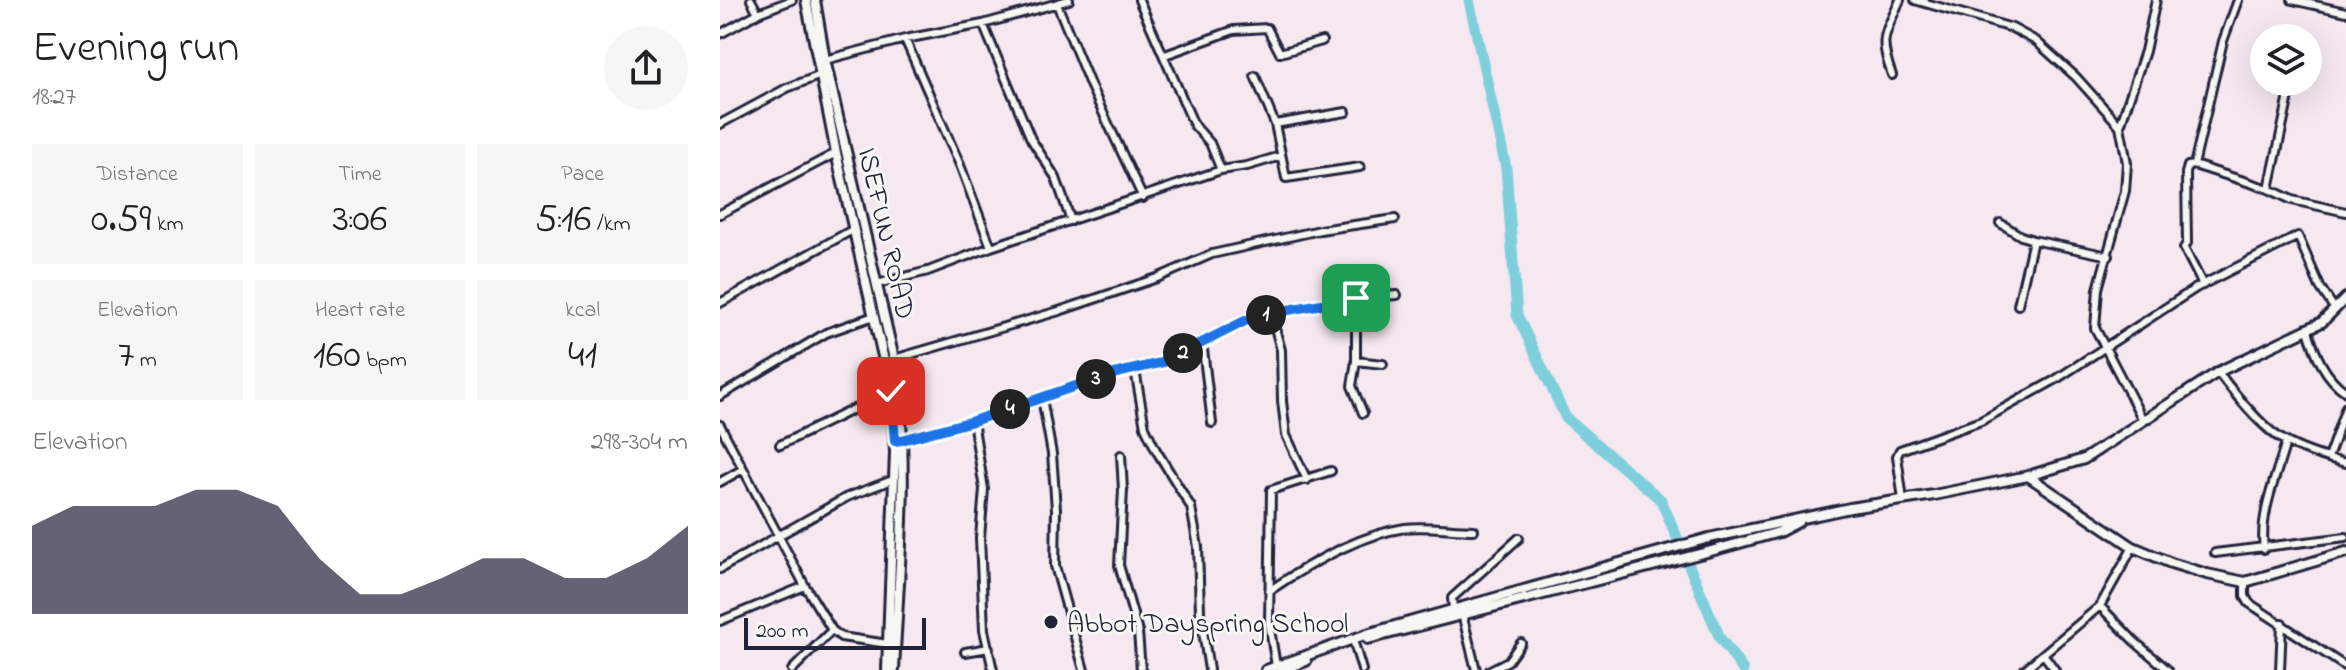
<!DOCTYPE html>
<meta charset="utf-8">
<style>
:root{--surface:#fff;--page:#f6f6f6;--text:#202124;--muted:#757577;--accent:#22223b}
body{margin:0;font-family:"Indie Flower",sans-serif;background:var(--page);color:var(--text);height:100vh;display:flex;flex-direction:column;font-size:30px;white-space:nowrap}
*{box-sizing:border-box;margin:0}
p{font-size:26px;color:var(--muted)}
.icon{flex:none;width:44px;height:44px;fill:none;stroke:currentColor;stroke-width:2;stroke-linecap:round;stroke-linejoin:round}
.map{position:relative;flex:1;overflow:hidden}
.side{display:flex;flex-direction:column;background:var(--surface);width:720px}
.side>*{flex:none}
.tools{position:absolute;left:1530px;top:24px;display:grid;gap:16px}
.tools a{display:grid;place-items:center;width:72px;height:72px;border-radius:50%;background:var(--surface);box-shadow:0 8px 32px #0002;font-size:40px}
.scale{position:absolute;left:24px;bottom:20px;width:182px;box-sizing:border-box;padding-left:8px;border:4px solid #22223b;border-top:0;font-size:22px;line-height:28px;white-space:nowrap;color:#22223b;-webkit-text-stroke:6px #f6f6f2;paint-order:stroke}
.pin{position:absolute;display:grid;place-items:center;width:68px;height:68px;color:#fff;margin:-34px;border-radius:16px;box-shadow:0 4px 12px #0006}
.km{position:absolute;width:40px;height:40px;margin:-20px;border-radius:50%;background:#222;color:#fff;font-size:22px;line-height:40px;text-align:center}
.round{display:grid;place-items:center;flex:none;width:84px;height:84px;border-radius:42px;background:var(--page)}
.headline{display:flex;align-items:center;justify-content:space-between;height:136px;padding:0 32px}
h1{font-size:44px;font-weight:600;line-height:60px}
.metrics{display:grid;grid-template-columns:repeat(3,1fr);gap:12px;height:136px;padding:8px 32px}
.metrics div{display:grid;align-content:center;border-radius:0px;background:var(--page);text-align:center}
.metrics b{font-size:40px;font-weight:600}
.metrics small{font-size:22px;font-weight:400}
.metrics p{font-size:22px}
.chart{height:224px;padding:16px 32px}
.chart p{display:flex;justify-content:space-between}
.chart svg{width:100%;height:144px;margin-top:8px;fill:var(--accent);opacity:.7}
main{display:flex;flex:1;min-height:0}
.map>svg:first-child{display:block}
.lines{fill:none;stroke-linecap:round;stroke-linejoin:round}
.river{stroke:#7fcedc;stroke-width:11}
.minor-casing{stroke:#22223b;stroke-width:12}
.tertiary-casing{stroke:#22223b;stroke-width:14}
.minor{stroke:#f6f6f2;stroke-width:6}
.tertiary{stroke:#f6f6f2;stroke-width:8}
.route-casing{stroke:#fff;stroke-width:16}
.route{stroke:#1a73e8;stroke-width:10}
.poi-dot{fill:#22223b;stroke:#f6f6f2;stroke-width:3}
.labels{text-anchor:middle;stroke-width:6;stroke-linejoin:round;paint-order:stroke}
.street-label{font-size:28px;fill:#22223b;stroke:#f6f6f2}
.poi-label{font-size:28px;fill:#22223b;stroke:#f6f6f2;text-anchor:start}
</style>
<main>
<section class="side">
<div class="headline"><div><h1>Evening run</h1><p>18:27</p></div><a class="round"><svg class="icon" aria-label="share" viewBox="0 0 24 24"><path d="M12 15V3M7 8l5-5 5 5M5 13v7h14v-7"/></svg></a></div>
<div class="metrics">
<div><p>Distance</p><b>0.59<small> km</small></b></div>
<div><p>Time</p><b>3:06</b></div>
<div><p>Pace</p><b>5:16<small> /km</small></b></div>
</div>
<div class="metrics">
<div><p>Elevation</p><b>7<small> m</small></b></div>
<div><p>Heart rate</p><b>160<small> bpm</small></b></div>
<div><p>kcal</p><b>41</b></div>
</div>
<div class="chart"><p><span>Elevation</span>298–304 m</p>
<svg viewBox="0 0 160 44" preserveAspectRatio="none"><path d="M0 44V17L10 11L20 11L30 11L40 6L50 6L60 11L70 27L80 38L90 38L100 33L110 27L120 27L130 33L140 33L150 27L160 17V44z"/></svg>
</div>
</section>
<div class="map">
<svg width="1626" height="670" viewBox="0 0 1626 670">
<rect width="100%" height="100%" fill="#f5e8f0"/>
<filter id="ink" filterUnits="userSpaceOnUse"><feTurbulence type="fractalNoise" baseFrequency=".0125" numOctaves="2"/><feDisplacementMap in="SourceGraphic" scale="16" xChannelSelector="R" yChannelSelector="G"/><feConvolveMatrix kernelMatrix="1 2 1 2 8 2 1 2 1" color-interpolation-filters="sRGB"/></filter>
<g filter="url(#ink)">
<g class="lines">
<!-- river -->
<path class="river" d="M749,0L786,168L797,315L846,418L941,500L1000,638L1023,670"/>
<defs>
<path id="minor" d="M31,0L38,13
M419,0L474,125L490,143L501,170
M1195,0L1292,28L1316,41L1356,77L1400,126L1407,163L1405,191L1378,289L1375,328L1423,420
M1572,0L1626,12
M337,4L371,87L423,198
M263,24L311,139L336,178L351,221
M0,34L38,13L72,0
M185,39L240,165L271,247
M445,55L514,30L547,28L560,53L602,41
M105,60L185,39L263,24L349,0
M1172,75C1158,37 1165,35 1180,0
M535,76L555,124
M626,112L555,124L566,178L640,167
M0,124L67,88L101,75
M1400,126L1425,51L1436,0
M1474,165L1549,189L1572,200L1626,212
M1549,189L1572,82
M0,214L116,153
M1280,223L1301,236L1313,240L1389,256
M157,284L208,271L271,247L501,170L527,166L561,156
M1483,285L1464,248L1467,243L1466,173L1468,166L1474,165L1503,41L1518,0
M636,298V361L663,364
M0,303L134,229
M1298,305L1313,240
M551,313L561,350L562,401L566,435L587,480
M1588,330C1595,354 1605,378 1626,392
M482,341L492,423
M174,359L339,311L437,278L492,254L600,230L675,219
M636,361L632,386L643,413
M415,370L425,427L436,450L471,507L478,547L480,612L489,670
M1498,372C1514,393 1542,429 1565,441C1583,451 1606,458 1626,463
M0,396L106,333L154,316
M322,398L332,454L336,509L335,566L364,670
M253,421L264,489L260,538L264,630L273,670
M0,425L85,586L112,630L121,637L168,644
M181,441L253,421L385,376L444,362L525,321L551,313L636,298L677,295
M60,445L171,391
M401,455L403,490L399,565L418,632L421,670
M1608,458L1626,407
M0,482L23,469
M1183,500L1177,456L1180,450L1261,421L1335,380L1476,288L1578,236L1600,287L1614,308
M1544,549C1539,514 1557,475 1566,442
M1495,553L1626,537
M0,569L127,497L175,479
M1525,582V596L1529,603L1626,667
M549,591C587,565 639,535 685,528C706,525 732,530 754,530
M1380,606L1414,641L1448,670
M733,608L732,598L799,538
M742,614L756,670
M0,621L85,586
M634,643L642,670
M245,652L269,648
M1324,655L1335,670
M556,666L549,623L551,490L611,471
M72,670L112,630
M770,670L788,661L801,643
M1304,670L1380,606L1413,547
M1560,670L1562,623"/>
<path id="tertiary" d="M86,0L116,153L171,391L175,452L167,670
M95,0L105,60L174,359C191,461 179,567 174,670
M1308,476L1413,547L1451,563L1487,574L1525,582L1626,552
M648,639L991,551L1059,532L1078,522
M546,670L650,633L989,538L1130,508L1214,495L1308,476L1364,459L1498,372L1602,322L1626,298
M563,670L586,661"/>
</defs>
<!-- minor casing -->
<use href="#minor" class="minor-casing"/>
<!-- tertiary casing -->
<use href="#tertiary" class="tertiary-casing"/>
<!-- minor -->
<use href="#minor" class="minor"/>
<!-- tertiary -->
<use href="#tertiary" class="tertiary"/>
</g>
</g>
<g class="lines" filter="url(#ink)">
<defs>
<path id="route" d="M171,391L175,441L182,440L253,421L385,376L444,362L525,321L551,313L636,298"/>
</defs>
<!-- route casing -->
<use href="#route" class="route-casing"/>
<!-- route -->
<use href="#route" class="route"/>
</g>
<!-- markers -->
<circle class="poi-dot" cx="331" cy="622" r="8"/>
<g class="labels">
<!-- street labels -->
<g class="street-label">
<text transform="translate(168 233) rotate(77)" y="10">ISEFUN ROAD</text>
</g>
<!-- poi labels -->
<g class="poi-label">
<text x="347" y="632">Abbot Dayspring School</text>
</g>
</g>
</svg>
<div class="tools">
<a><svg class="icon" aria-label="layers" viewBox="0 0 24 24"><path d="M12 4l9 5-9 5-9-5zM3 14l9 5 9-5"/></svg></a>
</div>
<div class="scale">200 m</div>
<div class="pin" style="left:636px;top:298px;background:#1e9e55"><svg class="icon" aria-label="arrive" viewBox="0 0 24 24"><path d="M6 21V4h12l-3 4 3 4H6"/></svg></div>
<div class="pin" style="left:171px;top:391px;background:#d93025"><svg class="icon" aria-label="check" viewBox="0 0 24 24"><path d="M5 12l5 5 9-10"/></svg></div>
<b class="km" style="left:546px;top:315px">1</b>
<b class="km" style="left:463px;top:353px">2</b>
<b class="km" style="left:376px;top:379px">3</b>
<b class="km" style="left:290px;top:409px">4</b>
</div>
</main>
